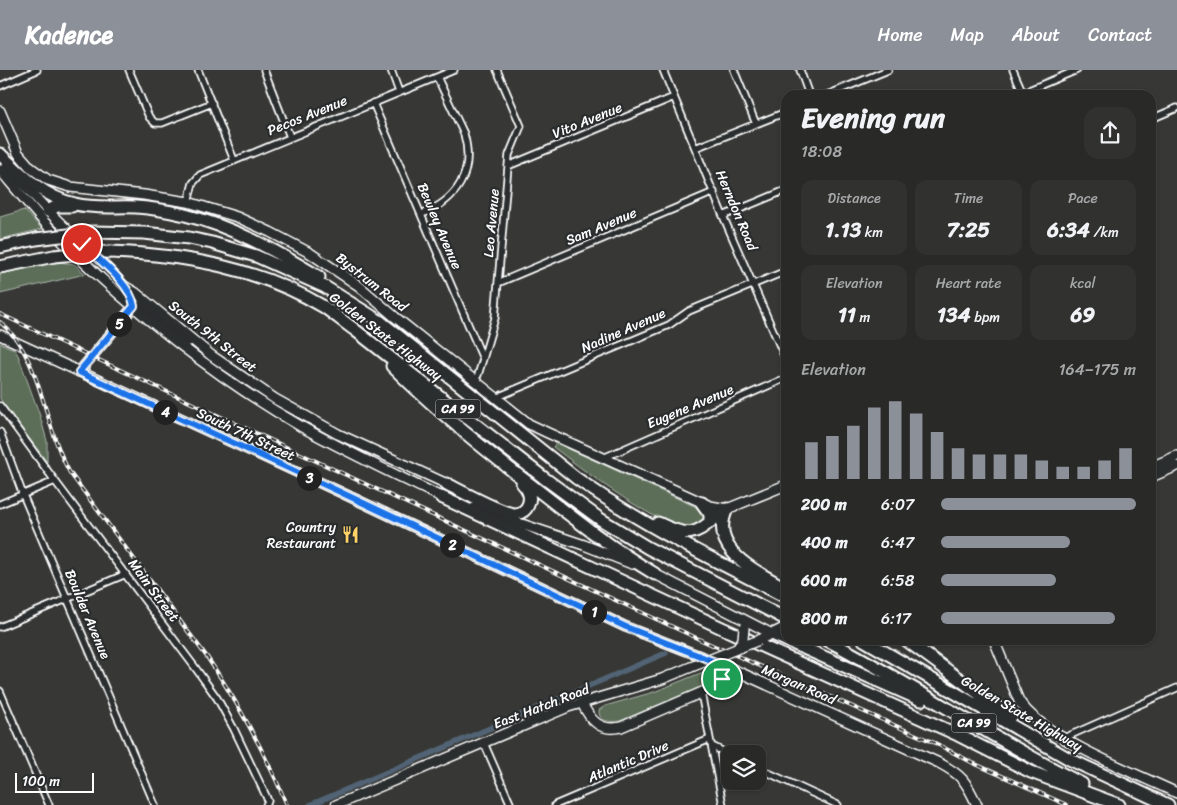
<!DOCTYPE html>
<meta charset="utf-8">
<style>
:root{--surface:#292a28;--page:#313230;--text:#f1f3f6;--muted:#a5a7a8;--line:#454645;--accent:#8c9099}
body{margin:0;font-family:Sriracha,sans-serif;background:var(--page);color:var(--text);height:100vh;display:flex;flex-direction:column;font-size:19px;white-space:nowrap}
*{box-sizing:border-box;margin:0}
p{font-size:16px;color:var(--muted)}
.icon{flex:none;width:28px;height:28px;fill:none;stroke:currentColor;stroke-width:2;stroke-linecap:round;stroke-linejoin:round}
.map{position:relative;flex:1;overflow:hidden}
.details{position:absolute;left:781px;top:20px;width:375px;height:555px;display:flex;flex-direction:column;background:var(--surface);border-radius:15px;box-shadow:0 1px 4px #0004,0 0 0 1px var(--line)}
.details>*{flex:none}
.tools{position:absolute;left:721px;top:675px;display:grid;gap:10px}
.tools a{display:grid;place-items:center;width:45px;height:45px;border-radius:10px;background:var(--surface);box-shadow:0 1px 4px #0004,0 0 0 1px var(--line);font-size:25px}
.scale{position:absolute;left:15px;bottom:12px;width:79px;box-sizing:border-box;padding-left:5px;border:2px solid #fff;border-top:0;font-size:14px;line-height:18px;white-space:nowrap;color:#fff;-webkit-text-stroke:4px #2a2d2e;paint-order:stroke}
.pin{position:absolute;display:grid;place-items:center;width:42px;height:42px;color:#fff;margin:-21px;border:2px solid #fff;border-radius:50%;box-shadow:0 1px 5px #0007}
.km{position:absolute;width:25px;height:25px;margin:-12px;border-radius:50%;background:#222;color:#fff;font-size:14px;line-height:25px;text-align:center}
.round{display:grid;place-items:center;flex:none;width:52px;height:52px;border-radius:15px;background:var(--page)}
.head{display:flex;align-items:center;justify-content:space-between;height:85px;padding:0 20px}
h1{font-size:28px;font-weight:700;line-height:38px}
.figures{display:grid;grid-template-columns:repeat(3,1fr);gap:8px;height:85px;padding:5px 20px}
.figures div{display:grid;align-content:center;border-radius:12px;background:var(--page);text-align:center}
.figures b{font-size:21px;font-weight:700}
.figures small{font-size:14px;font-weight:400}
.figures p{font-size:14px}
.chart{height:140px;padding:10px 20px}
.chart p{display:flex;justify-content:space-between}
.chart svg{width:100%;height:90px;margin-top:5px;stroke:var(--accent);stroke-width:6}
ul{padding:0 20px;list-style:none;font-size:16px}
li{display:grid;grid-template-columns:80px 60px 1fr;align-items:center;height:38px}
li i{height:12px;border-radius:6px;background:var(--accent)}
header{display:flex;align-items:center;gap:30px;box-sizing:border-box;height:70px;padding:0 25px;background:var(--accent);color:#fff}
header strong{font-size:24px}
nav{display:flex;gap:28px;margin-inline-start:auto;font-size:18px}
.map>svg:first-child{display:block}
.green{fill:#5b6e58;stroke:#adb6ac}
.lines{fill:none;stroke-linecap:round;stroke-linejoin:round}
.canal{stroke:#516474;stroke-width:5.5}
.street-casing{stroke:#fff;stroke-width:9}
.secondary-casing{stroke:#fff;stroke-width:12}
.primary-casing{stroke:#fff;stroke-width:12}
.highway-casing{stroke:#fff;stroke-width:15}
.street{stroke:#2a2d2e;stroke-width:5.5}
.secondary{stroke:#2a2d2e;stroke-width:9}
.primary{stroke:#2a2d2e;stroke-width:9}
.highway{stroke:#2a2d2e;stroke-width:11}
.rail-casing{stroke:#fff;stroke-width:4}
.rail{stroke:#2a2d2e;stroke-width:2;stroke-dasharray:5.5;stroke-linecap:butt}
.secondary-bridge-casing{stroke:#fff;stroke-width:12;stroke-linecap:butt}
.highway-bridge-casing{stroke:#fff;stroke-width:15;stroke-linecap:butt}
.secondary-bridge{stroke:#2a2d2e;stroke-width:9}
.highway-bridge{stroke:#2a2d2e;stroke-width:11}
.route-casing{stroke:#fff;stroke-width:10}
.route{stroke:#1a73e8;stroke-width:6}
.labels{text-anchor:middle;stroke-width:4.5;stroke-linejoin:round;paint-order:stroke}
.shield{fill:#2a2d2e;stroke:#bfc0c0;stroke-width:1}
.shield-label{font-size:12px;font-weight:bold;fill:#fff}
.street-label{font-size:14px;fill:#fff;stroke:#2a2d2e}
.poi-label{font-size:14px;fill:#fff;stroke:#2a2d2e;text-anchor:end}
</style>
<header>
<strong>Kadence</strong>
<nav><a>Home</a><a>Map</a><a>About</a><a>Contact</a></nav>
</header>
<div class="map">
<svg width="1177" height="735" viewBox="0 0 1177 735">
<rect width="100%" height="100%" fill="#373835"/>
<filter id="ink" filterUnits="userSpaceOnUse"><feTurbulence type="fractalNoise" baseFrequency=".02" numOctaves="2"/><feDisplacementMap in="SourceGraphic" scale="10" xChannelSelector="R" yChannelSelector="G"/><feConvolveMatrix kernelMatrix="1 2 1 2 8 2 1 2 1" color-interpolation-filters="sRGB"/></filter>
<g filter="url(#ink)">
<!-- green -->
<path class="green" d="M24,140L42,159L0,169V147Z
M59,192L74,194L85,204L0,224V204Z
M0,273L14,279L18,285L40,346L47,371V392L0,329Z
M556,373L694,436L703,442L705,448C702,454 693,459 686,459C675,458 664,451 654,446C618,426 586,402 553,377Z
M708,600L709,608L703,616L696,619L620,651C610,652 598,652 599,640L605,636L654,622Z"/>
<g class="lines">
<!-- canal -->
<path class="canal" d="M310,735L666,583"/>
<defs>
<path id="street" d="M129,0L149,47L155,53H162L212,33
M198,0L234,90
M264,0L290,67
M391,0L399,22
M663,0L723,146L786,290
M734,0L756,54
M800,0L809,25
M1013,0L1024,25
M0,16L37,0
M827,25L888,0
M1017,25L1077,0
M373,33L483,289
M1151,49L1177,38
M695,78L786,42
M508,96L674,27
M188,132L193,113L200,105L454,0
M422,144C457,130 475,103 464,64L437,7
M723,146L786,120
M498,213L714,122
M474,311L478,305L483,289L495,248L509,85L521,56L497,0
M498,330L502,325L669,255L689,241L786,201
M0,336L55,411L194,596L217,628L234,659L266,726L268,731L266,735
M0,362L23,425L155,735
M603,388L786,308
M0,434L55,411
M0,557L126,504
M0,621L49,735
M701,623L723,735
M1064,668L1177,618
M484,673L511,735
M712,676L730,685
M758,698L838,735
M555,735L710,669"/>
<path id="secondary" d="M0,41L18,83L31,98L48,110L70,117L144,125L188,132L237,147L270,162L310,183L359,216L395,247L529,354L548,363L710,436L727,439L786,415
M0,265L338,421L626,557L728,597L939,693C962,705 966,711 977,735
M79,302L134,236H142L173,261L189,271
M474,438L584,475L632,494
M651,502L772,564
M759,570L786,557
M994,570L1019,631C1043,668 1135,703 1177,723
M582,633C590,650 600,662 621,657L712,618L722,609L728,597
M336,735L568,637L662,609L691,597"/>
<path id="primary" d="M6,95L48,141L124,216L136,223L212,286L275,329L338,364L447,414
M0,100C21,125 42,151 65,174C134,242 218,309 302,357C347,382 394,404 441,427
M1151,397L1177,386
M1151,407L1177,396"/>
<path id="highway" d="M0,84C22,105 45,128 75,134C95,139 116,136 136,137C152,138 169,141 185,145C234,157 276,181 319,207
M48,141L57,136H72
M92,162L144,163L189,168L212,173L256,186L325,217L381,252L576,408C642,455 714,490 786,527
M0,177L36,169
M111,182C186,185 259,198 324,237C334,244 344,252 355,260L544,408L600,449L648,478L786,549
M0,197L54,186
M392,296C435,339 482,378 531,415C572,447 611,478 655,504
M447,414C459,420 505,445 516,444C522,443 526,440 528,435C532,426 528,419 522,413
M441,427L722,558L958,665L1031,702L1119,735
M702,433L710,444V452
M727,439C707,481 758,501 786,519
M658,453C697,472 696,461 727,439
M772,564L921,630
M827,570C913,615 995,670 1082,714
M864,570L1071,690L1168,735
M906,570L1011,647"/>
</defs>
<!-- street casing -->
<use href="#street" class="street-casing"/>
<!-- secondary casing -->
<use href="#secondary" class="secondary-casing"/>
<!-- primary casing -->
<use href="#primary" class="primary-casing"/>
<!-- highway casing -->
<use href="#highway" class="highway-casing"/>
<!-- street -->
<use href="#street" class="street"/>
<!-- secondary -->
<use href="#secondary" class="secondary"/>
<!-- primary -->
<use href="#primary" class="primary"/>
<!-- highway -->
<use href="#highway" class="highway"/>
<defs>
<path id="rail" d="M0,244L701,570L935,673L973,693L1067,735
M0,252C43,288 43,356 70,403L207,587C239,634 265,683 287,735"/>
</defs>
<!-- rail casing -->
<use href="#rail" class="rail-casing"/>
<!-- rail -->
<use href="#rail" class="rail"/>
<defs>
<path id="secondary-bridge" d="M737,579L743,569L744,558
M691,597L759,570"/>
<path id="highway-bridge" d="M36,169L92,162
M54,186L84,183L111,182"/>
</defs>
<!-- secondary-bridge casing -->
<use href="#secondary-bridge" class="secondary-bridge-casing"/>
<!-- highway-bridge casing -->
<use href="#highway-bridge" class="highway-bridge-casing"/>
<!-- secondary-bridge -->
<use href="#secondary-bridge" class="secondary-bridge"/>
<!-- highway-bridge -->
<use href="#highway-bridge" class="highway-bridge"/>
</g>
</g>
<g class="lines" filter="url(#ink)">
<defs>
<path id="route" d="M82,174C99,190 131,214 134,236L79,302L338,421L626,557L728,597L722,609"/>
</defs>
<!-- route casing -->
<use href="#route" class="route-casing"/>
<!-- route -->
<use href="#route" class="route"/>
</g>
<!-- icons -->
<defs>
<symbol id="restaurant-bare" viewBox="-9 -9 18 18"><path d="M-5-6h1v4h1v-4h1v4h1v-4h1v5L-1.5 .5V6h-2V.5L-5-1ZM5-6V6H3V1.5H1.5Q1.5-4 5-6Z" fill="#ffd166" stroke="#2a2d2e" stroke-width="2.5" paint-order="stroke"/></symbol>
</defs>
<g fill-rule="evenodd">
<use href="#restaurant-bare" x="338" y="452" width="25" height="25"/>
</g>
<g class="labels">
<!-- shield labels -->
<g class="shield">
<rect x="435.5" y="329.5" width="45" height="19" rx="4"/>
<rect x="951.5" y="643.5" width="45" height="19" rx="4"/>
</g>
<g class="shield-label">
<text x="458" y="343">CA 99</text>
<text x="974" y="657">CA 99</text>
</g>
<!-- street labels -->
<g class="street-label">
<text transform="translate(307 45) rotate(-22)" y="5">Pecos Avenue</text>
<text transform="translate(587 50) rotate(-22)" y="5">Vito Avenue</text>
<text transform="translate(737 140) rotate(67)" y="5">Herndon Road</text>
<text transform="translate(491 153) rotate(-85)" y="5">Leo Avenue</text>
<text transform="translate(440 156) rotate(67)" y="5">Bewley Avenue</text>
<text transform="translate(601 156) rotate(-23)" y="5">Sam Avenue</text>
<text transform="translate(372 212) rotate(38)" y="5">Bystrum Road</text>
<text transform="translate(623 260) rotate(-24)" y="5">Nadine Avenue</text>
<text transform="translate(213 266) rotate(38)" y="5">South 9th Street</text>
<text transform="translate(386 266) rotate(37)" y="5">Golden State Highway</text>
<text transform="translate(690 336) rotate(-23)" y="5">Eugene Avenue</text>
<text transform="translate(246 364) rotate(25)" y="5">South 7th Street</text>
<text transform="translate(154 520) rotate(53)" y="5">Main Street</text>
<text transform="translate(88 544) rotate(67)" y="5">Boulder Avenue</text>
<text transform="translate(799 614) rotate(24)" y="5">Morgan Road</text>
<text transform="translate(541 636) rotate(-21)" y="5">East Hatch Road</text>
<text transform="translate(1022 643) rotate(30)" y="5">Golden State Highway</text>
<text transform="translate(628 691) rotate(-23)" y="5">Atlantic Drive</text>
</g>
<!-- poi labels -->
<g class="poi-label">
<text x="336" y="462">Country<tspan x="336" dy="16">Restaurant</tspan></text>
</g>
</g>
</svg>
<div class="tools">
<a><svg class="icon" aria-label="layers" viewBox="0 0 24 24"><path d="M12 4l9 5-9 5-9-5zM3 14l9 5 9-5"/></svg></a>
</div>
<div class="scale">100 m</div>
<div class="pin" style="left:722px;top:609px;background:#1e9e55"><svg class="icon" aria-label="arrive" viewBox="0 0 24 24"><path d="M6 21V4h12l-3 4 3 4H6"/></svg></div>
<div class="pin" style="left:82px;top:174px;background:#d93025"><svg class="icon" aria-label="check" viewBox="0 0 24 24"><path d="M5 12l5 5 9-10"/></svg></div>
<b class="km" style="left:594px;top:542px">1</b>
<b class="km" style="left:452px;top:475px">2</b>
<b class="km" style="left:309px;top:408px">3</b>
<b class="km" style="left:165px;top:342px">4</b>
<b class="km" style="left:119px;top:254px">5</b>
<section class="details">
<div class="head"><div><h1>Evening run</h1><p>18:08</p></div><a class="round"><svg class="icon" aria-label="share" viewBox="0 0 24 24"><path d="M12 15V3M7 8l5-5 5 5M5 13v7h14v-7"/></svg></a></div>
<div class="figures">
<div><p>Distance</p><b>1.13<small> km</small></b></div>
<div><p>Time</p><b>7:25</b></div>
<div><p>Pace</p><b>6:34<small> /km</small></b></div>
</div>
<div class="figures">
<div><p>Elevation</p><b>11<small> m</small></b></div>
<div><p>Heart rate</p><b>134<small> bpm</small></b></div>
<div><p>kcal</p><b>69</b></div>
</div>
<div class="chart"><p><span>Elevation</span>164–175 m</p>
<svg viewBox="0 0 160 44" preserveAspectRatio="none"><path d="M5 44V26M15 44V23M25 44V18M35 44V9M45 44V6M55 44V12M65 44V21M75 44V29M85 44V32M95 44V32M105 44V32M115 44V35M125 44V38M135 44V38M145 44V35M155 44V29"/></svg>
</div>
<ul>
<li><b>200 m</b>6:07<i style="width:100%"></i></li>
<li><b>400 m</b>6:47<i style="width:66%"></i></li>
<li><b>600 m</b>6:58<i style="width:59%"></i></li>
<li><b>800 m</b>6:17<i style="width:89%"></i></li>
</ul>
</section>
</div>
